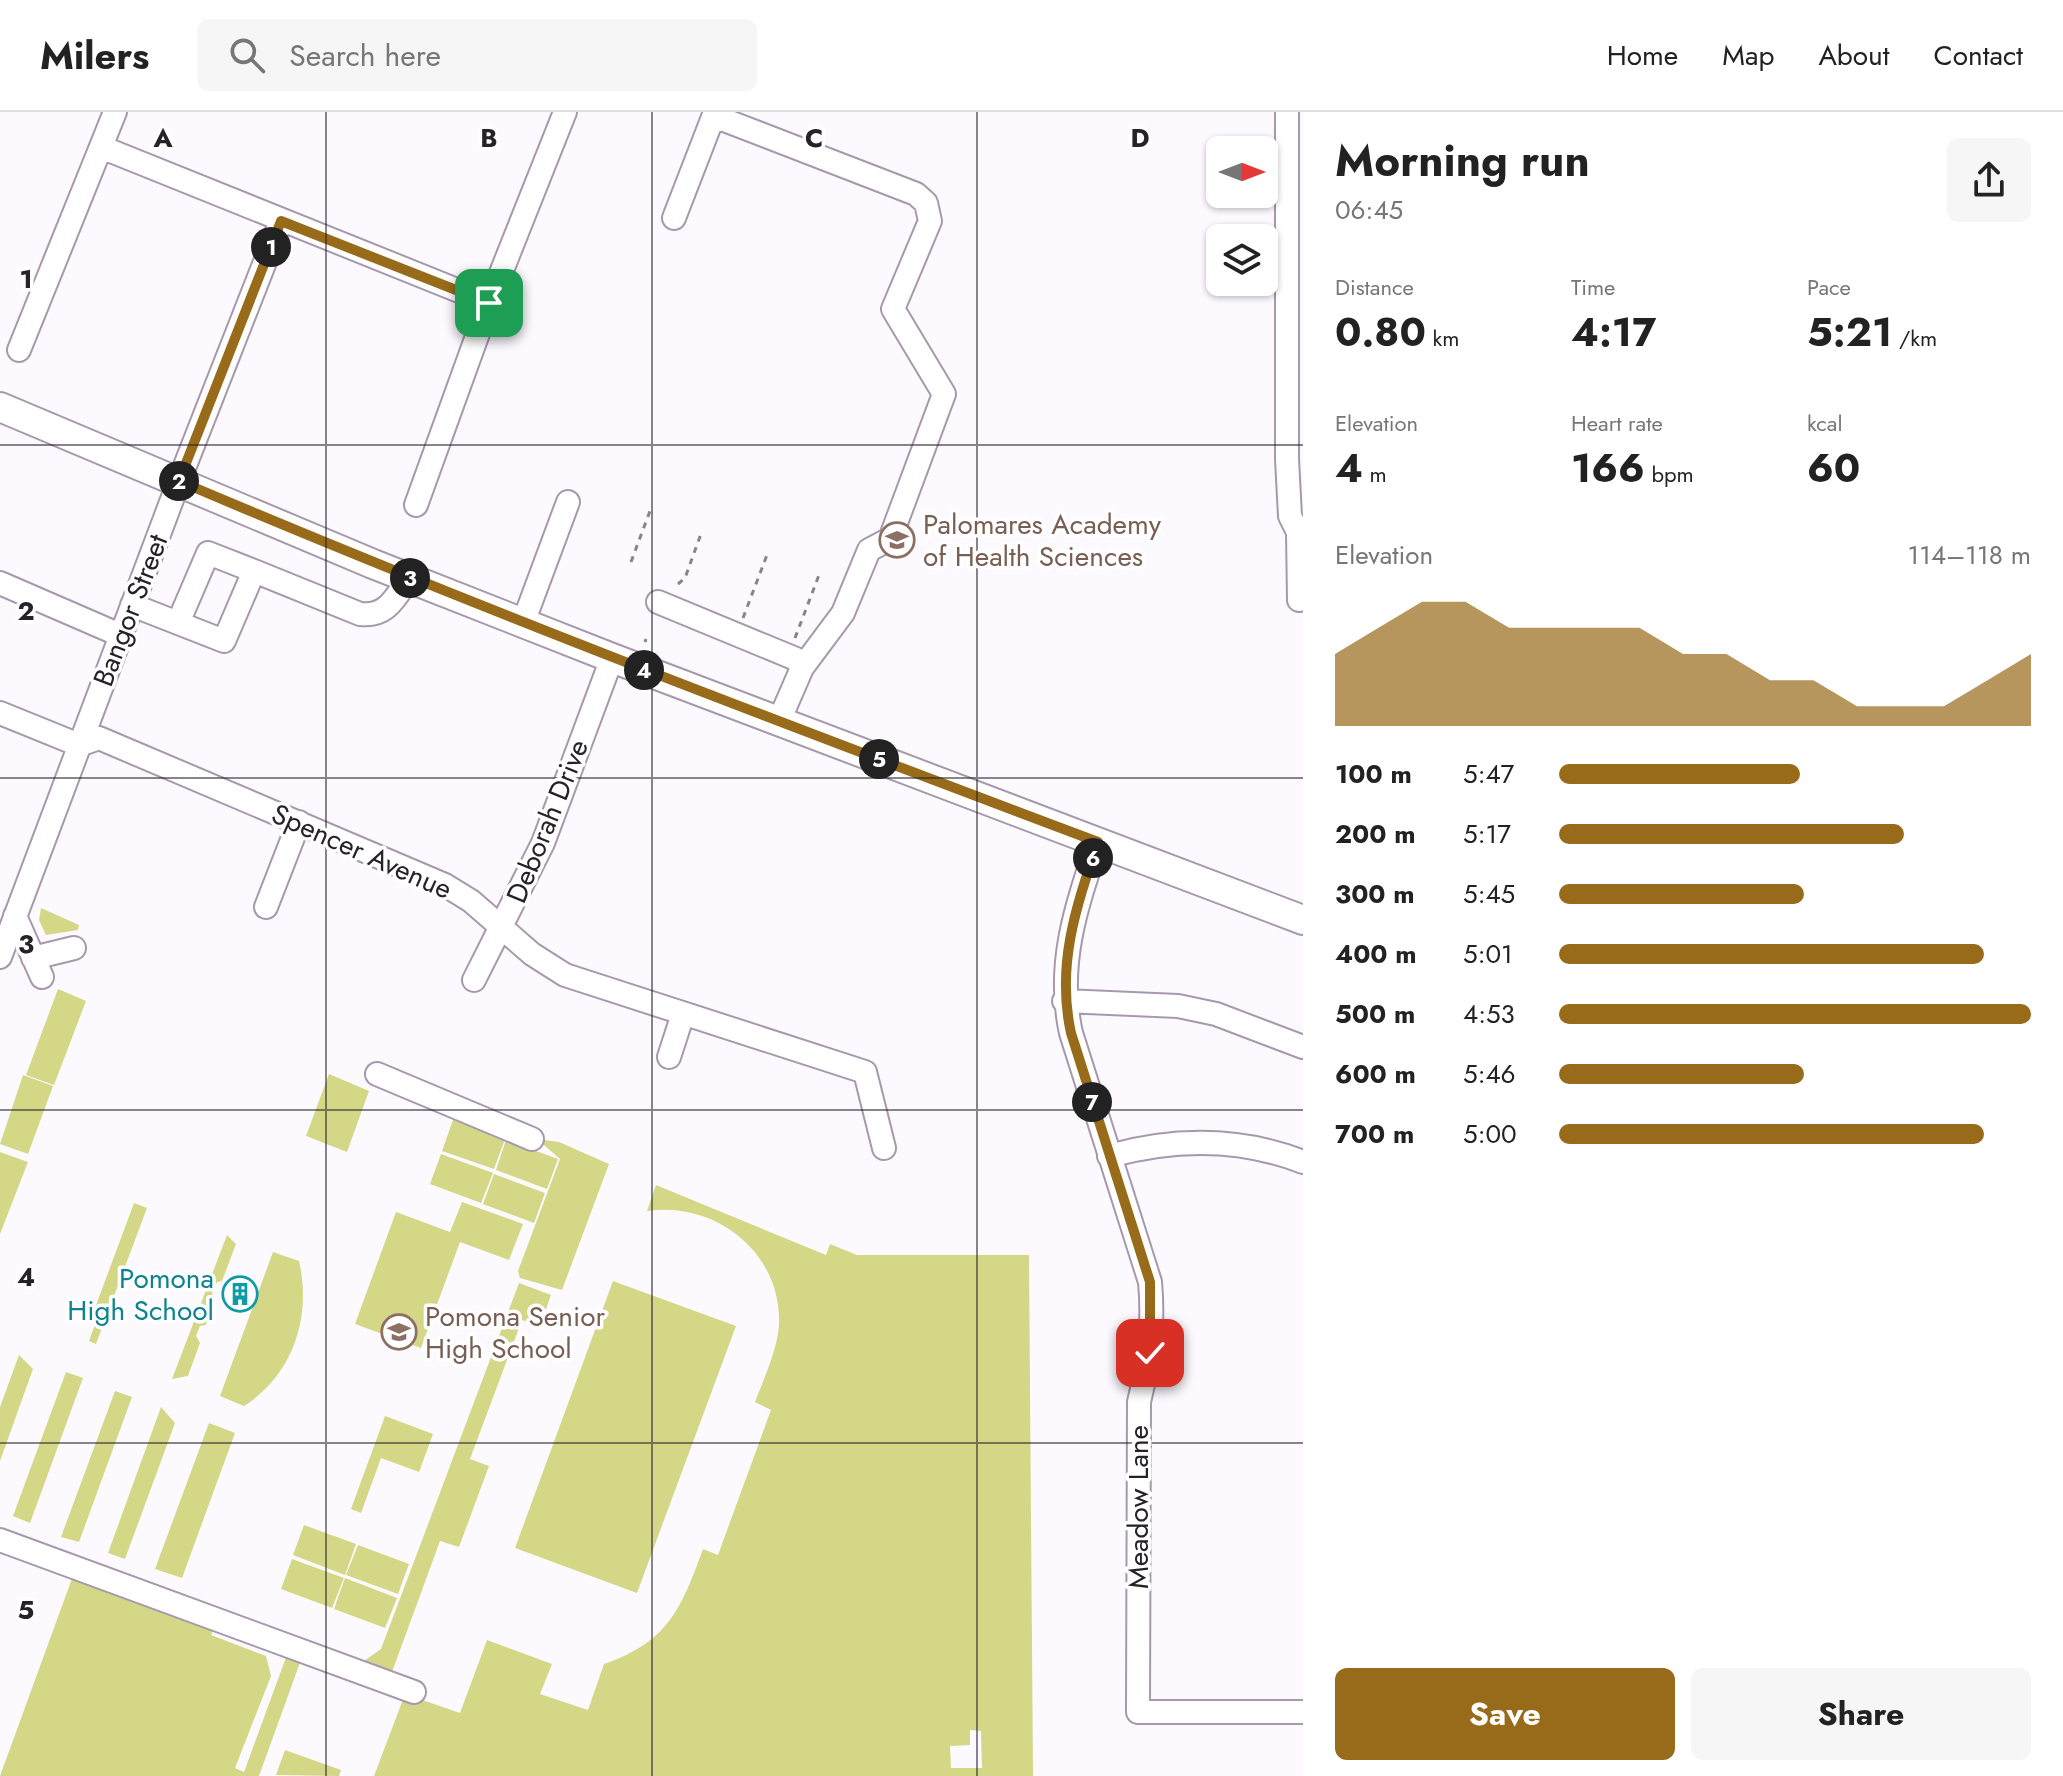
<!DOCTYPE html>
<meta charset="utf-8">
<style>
:root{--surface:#fff;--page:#f6f6f6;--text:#222;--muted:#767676;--line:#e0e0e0;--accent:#986b1a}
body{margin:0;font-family:Jost,sans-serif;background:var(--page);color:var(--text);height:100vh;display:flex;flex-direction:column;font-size:30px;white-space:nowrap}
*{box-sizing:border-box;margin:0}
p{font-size:26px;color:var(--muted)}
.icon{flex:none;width:44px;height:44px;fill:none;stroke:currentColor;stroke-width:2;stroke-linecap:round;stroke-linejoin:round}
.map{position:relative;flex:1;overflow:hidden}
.drawer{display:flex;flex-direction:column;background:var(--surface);width:760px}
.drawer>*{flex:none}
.needle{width:52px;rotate:90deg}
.tools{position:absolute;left:1206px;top:24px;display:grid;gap:16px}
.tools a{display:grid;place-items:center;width:72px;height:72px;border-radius:12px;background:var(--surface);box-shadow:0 2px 6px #0004;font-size:40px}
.pin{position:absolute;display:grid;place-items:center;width:68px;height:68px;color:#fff;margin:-34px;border-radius:16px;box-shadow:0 4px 12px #0006}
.km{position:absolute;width:40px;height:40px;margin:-20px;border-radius:50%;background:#222;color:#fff;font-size:22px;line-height:40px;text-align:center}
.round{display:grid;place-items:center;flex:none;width:84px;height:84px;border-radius:12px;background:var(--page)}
.summary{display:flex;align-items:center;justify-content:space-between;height:136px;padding:0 32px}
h1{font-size:44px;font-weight:700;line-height:60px}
.metrics{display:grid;grid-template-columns:repeat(3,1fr);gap:12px;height:136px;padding:8px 32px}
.metrics div{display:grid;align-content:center}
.metrics b{font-size:40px;font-weight:700}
.metrics small{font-size:22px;font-weight:400}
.metrics p{font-size:22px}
.chart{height:224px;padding:16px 32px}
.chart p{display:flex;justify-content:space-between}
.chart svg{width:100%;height:144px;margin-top:8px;fill:var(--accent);opacity:.7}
.primary-button{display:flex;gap:16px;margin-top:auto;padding:16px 32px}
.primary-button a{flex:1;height:92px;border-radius:12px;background:var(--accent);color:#fff;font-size:32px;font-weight:700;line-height:92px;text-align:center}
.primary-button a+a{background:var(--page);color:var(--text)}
ul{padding:0 32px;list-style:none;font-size:26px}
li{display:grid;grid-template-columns:128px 96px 1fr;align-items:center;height:60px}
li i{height:20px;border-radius:10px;background:var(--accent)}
header{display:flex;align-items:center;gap:48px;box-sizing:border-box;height:112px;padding:0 40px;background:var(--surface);border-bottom:2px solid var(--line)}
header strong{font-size:38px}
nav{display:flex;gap:44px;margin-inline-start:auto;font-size:28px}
.search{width:560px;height:72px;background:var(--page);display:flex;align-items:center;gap:20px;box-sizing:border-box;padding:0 28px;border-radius:12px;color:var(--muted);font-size:30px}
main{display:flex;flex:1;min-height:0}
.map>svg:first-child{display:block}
.green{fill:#d3d786;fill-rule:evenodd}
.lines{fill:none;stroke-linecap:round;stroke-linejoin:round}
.minor-casing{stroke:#a898ae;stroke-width:26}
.major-casing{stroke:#a898ae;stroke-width:32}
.path{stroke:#89848c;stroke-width:3;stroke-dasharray:6 6;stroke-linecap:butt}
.minor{stroke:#fff;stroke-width:22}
.major{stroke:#fff;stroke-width:28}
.route-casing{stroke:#fff;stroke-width:16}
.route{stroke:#986b1a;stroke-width:10}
.grid{fill:none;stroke:#27212a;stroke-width:2;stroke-opacity:0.55}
.labels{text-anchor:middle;stroke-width:7;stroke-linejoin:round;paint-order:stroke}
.education-label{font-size:28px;fill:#785e54;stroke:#fff;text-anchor:start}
.street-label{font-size:28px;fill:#27212a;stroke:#fff}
.culture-label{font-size:28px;fill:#0d838f;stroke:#fff;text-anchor:end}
.grid-label{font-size:26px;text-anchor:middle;font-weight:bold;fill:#27212a;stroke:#fff;stroke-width:7;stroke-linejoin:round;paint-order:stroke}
</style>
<header>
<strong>Milers</strong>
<div class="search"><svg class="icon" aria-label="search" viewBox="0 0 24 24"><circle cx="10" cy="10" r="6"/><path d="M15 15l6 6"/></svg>Search here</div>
<nav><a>Home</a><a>Map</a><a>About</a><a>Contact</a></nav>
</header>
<main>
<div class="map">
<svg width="1303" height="1664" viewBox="0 0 1303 1664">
<rect width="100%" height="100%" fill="#fdfaff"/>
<!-- green -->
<path class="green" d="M41,796L79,813L78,818L46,823L39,808Z
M58,877L86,889L54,973L26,963Z
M329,962L369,979L347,1040L306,1024Z
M23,963L53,974L28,1042L0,1032Z
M453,1008L505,1027L494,1057L442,1039Z
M537,1027L559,1030L609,1052L562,1178L520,1166L518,1159L560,1047Z
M506,1028L558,1047L547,1077L496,1058Z
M0,1040L28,1050L0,1122Z
M441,1042L493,1061L481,1091L430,1072Z
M494,1062L545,1081L534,1111L483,1092Z
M656,1073L826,1143L830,1132L857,1143H1029L1033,1664H374L405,1582L460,1601L487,1528L552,1552L540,1582L588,1598L604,1552C668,1530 681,1497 703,1437L718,1443L771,1298L755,1290C764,1266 777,1239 779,1213C782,1140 715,1089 647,1099ZM970,1618L981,1619L982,1656H951L950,1634L970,1633Z
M462,1090L523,1112L509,1148L460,1130L421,1236L355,1212L396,1100L450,1120Z
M134,1091L147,1096L96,1232L89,1229L97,1207L92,1204Z
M227,1123L236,1132L222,1169L217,1170L212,1181L215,1188L206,1213L200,1214L196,1224L200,1231L188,1264L172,1267Z
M273,1140L299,1149C312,1205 293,1263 244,1294L220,1284Z
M613,1169L736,1214L637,1481L515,1436Z
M519,1171L551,1183L540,1214L522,1208L470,1347L489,1354L459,1435L440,1429L392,1560L364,1549L381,1537Z
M19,1243L33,1257L0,1349V1295Z
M66,1260L83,1266L30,1411L13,1404Z
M115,1279L132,1285L79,1430L61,1425Z
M161,1295L175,1311L125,1447L108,1441Z
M385,1304L433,1322L419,1360L381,1346L361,1401L351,1397Z
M209,1311L235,1321L182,1466L155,1457Z
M304,1413L356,1432L345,1463L293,1443Z
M358,1433L409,1452L398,1482L346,1463Z
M292,1447L344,1466L332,1496L281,1477Z
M74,1461L216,1512L211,1523L266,1544L271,1564L235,1656L244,1660L288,1540L302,1545L259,1664H0Z
M345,1466L397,1486L385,1516L334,1497Z
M285,1638L341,1658L339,1664L276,1663Z"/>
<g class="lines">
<defs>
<path id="minor" d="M1287,0V347L1290,404L1298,420L1299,488
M714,4L916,82L926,91L930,109L893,197L944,282L890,427L869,438L843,501L802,556
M101,35L489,191
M674,106L715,0
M19,238L115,0
M416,393L489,191L565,0
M0,471L120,523
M658,490L796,547L802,556L779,609
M132,493L224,529L254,459L360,502C387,505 395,486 409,466
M178,511L208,441L254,459
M523,511L568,390
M0,601L79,633L99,626L445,773L471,789L532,842L565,863L865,960L884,1036
M1098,730C1076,795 1056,853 1071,921L1150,1170C1154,1213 1149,1249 1139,1290L1138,1600H1303
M266,795L299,710
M15,804L42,865
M0,845L179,369L281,109
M33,846L74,836
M474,868L543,731L612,546
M1064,889L1178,894L1216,902L1303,935
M669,945L683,902
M377,962L532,1027
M1109,1044C1174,1026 1239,1025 1303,1050
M0,1428L414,1580"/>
<path id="major" d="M0,295L373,452L612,546L1303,808"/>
</defs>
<!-- minor casing -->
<use href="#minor" class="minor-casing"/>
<!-- major casing -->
<use href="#major" class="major-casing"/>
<!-- path -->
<path class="path" d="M631,450L650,399
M678,472L685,466L702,419
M743,506L767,443
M795,526L819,463
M645,530L646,527"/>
<!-- minor -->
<use href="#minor" class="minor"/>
<!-- major -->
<use href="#major" class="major"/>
</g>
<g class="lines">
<defs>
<path id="route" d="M489,191L281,109L179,369C482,498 790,614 1098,730C1076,795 1056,853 1071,921L1150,1170V1241"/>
</defs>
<!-- route casing -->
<use href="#route" class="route-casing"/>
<!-- route -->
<use href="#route" class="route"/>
</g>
<!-- grid -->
<path class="grid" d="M326,0V1664M652,0V1664M977,0V1664M0,333H1303M0,666H1303M0,998H1303M0,1331H1303"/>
<!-- icons -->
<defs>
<symbol id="school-ring" viewBox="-11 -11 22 22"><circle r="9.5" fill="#fff" stroke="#8d6e63" stroke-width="1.5"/><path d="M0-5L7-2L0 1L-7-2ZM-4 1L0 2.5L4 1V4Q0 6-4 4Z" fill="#8d6e63"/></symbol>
<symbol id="building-ring" viewBox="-11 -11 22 22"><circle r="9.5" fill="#fff" stroke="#0f9aa8" stroke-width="1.5"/><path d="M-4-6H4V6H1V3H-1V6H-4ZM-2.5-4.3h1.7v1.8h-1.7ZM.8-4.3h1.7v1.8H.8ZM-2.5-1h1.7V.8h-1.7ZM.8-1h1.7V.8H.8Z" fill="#0f9aa8"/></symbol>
</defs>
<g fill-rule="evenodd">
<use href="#school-ring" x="877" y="408" width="40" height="40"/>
<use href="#building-ring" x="220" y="1162" width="40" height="40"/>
<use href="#school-ring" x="379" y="1200" width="40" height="40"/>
</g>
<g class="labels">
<!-- education labels -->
<g class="education-label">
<text x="923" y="422">Palomares Academy<tspan x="923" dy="32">of Health Sciences</tspan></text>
<text x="425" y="1214">Pomona Senior<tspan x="425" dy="32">High School</tspan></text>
</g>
<!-- street labels -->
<g class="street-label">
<text transform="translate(130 498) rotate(-69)" y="10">Bangor Street</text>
<text transform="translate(547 709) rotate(-68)" y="10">Deborah Drive</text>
<text transform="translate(362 739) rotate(24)" y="10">Spencer Avenue</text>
<text transform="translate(1138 1395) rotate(-90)" y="10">Meadow Lane</text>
</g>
<!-- culture labels -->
<g class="culture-label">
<text x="214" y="1176">Pomona<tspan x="214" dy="32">High School</tspan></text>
</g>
</g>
<g class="grid-label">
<text x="163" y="35">A</text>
<text x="489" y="35">B</text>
<text x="814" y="35">C</text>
<text x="1140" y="35">D</text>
<text x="26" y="176">1</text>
<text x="26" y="508">2</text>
<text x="26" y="841">3</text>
<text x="26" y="1174">4</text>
<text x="26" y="1507">5</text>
</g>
</svg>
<div class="tools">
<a><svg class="needle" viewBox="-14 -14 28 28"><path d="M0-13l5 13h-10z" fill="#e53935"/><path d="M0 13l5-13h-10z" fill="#767676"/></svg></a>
<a><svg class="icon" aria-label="layers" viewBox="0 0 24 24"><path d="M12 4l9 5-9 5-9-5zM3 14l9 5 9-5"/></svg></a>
</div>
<div class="pin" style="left:489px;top:191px;background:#1e9e55"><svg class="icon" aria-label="arrive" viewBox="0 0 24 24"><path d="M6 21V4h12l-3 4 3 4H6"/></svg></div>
<div class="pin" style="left:1150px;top:1241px;background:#d93025"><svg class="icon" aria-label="check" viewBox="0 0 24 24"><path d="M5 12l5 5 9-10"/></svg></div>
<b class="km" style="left:271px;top:135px">1</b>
<b class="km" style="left:179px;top:369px">2</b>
<b class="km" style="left:410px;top:466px">3</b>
<b class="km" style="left:644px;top:558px">4</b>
<b class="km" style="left:879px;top:647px">5</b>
<b class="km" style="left:1093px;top:746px">6</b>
<b class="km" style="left:1092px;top:990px">7</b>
</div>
<section class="drawer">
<div class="summary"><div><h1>Morning run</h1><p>06:45</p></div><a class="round"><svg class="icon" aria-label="share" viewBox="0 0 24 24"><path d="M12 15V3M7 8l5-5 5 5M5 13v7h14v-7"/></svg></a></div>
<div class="metrics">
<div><p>Distance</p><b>0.80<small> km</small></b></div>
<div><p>Time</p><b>4:17</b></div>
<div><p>Pace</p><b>5:21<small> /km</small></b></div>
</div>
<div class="metrics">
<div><p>Elevation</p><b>4<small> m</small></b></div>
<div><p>Heart rate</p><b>166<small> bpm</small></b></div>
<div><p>kcal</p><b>60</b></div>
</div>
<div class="chart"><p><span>Elevation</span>114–118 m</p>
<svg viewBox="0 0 160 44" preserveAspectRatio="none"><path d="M0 44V22L10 14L20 6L30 6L40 14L50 14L60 14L70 14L80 22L90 22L100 30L110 30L120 38L130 38L140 38L150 30L160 22V44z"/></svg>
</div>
<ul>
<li><b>100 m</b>5:47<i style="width:51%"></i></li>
<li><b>200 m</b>5:17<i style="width:73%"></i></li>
<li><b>300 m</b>5:45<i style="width:52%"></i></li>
<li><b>400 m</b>5:01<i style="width:90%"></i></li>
<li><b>500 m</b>4:53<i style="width:100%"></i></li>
<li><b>600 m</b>5:46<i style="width:52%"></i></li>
<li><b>700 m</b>5:00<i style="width:90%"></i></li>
</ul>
<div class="primary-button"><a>Save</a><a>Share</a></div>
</section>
</main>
